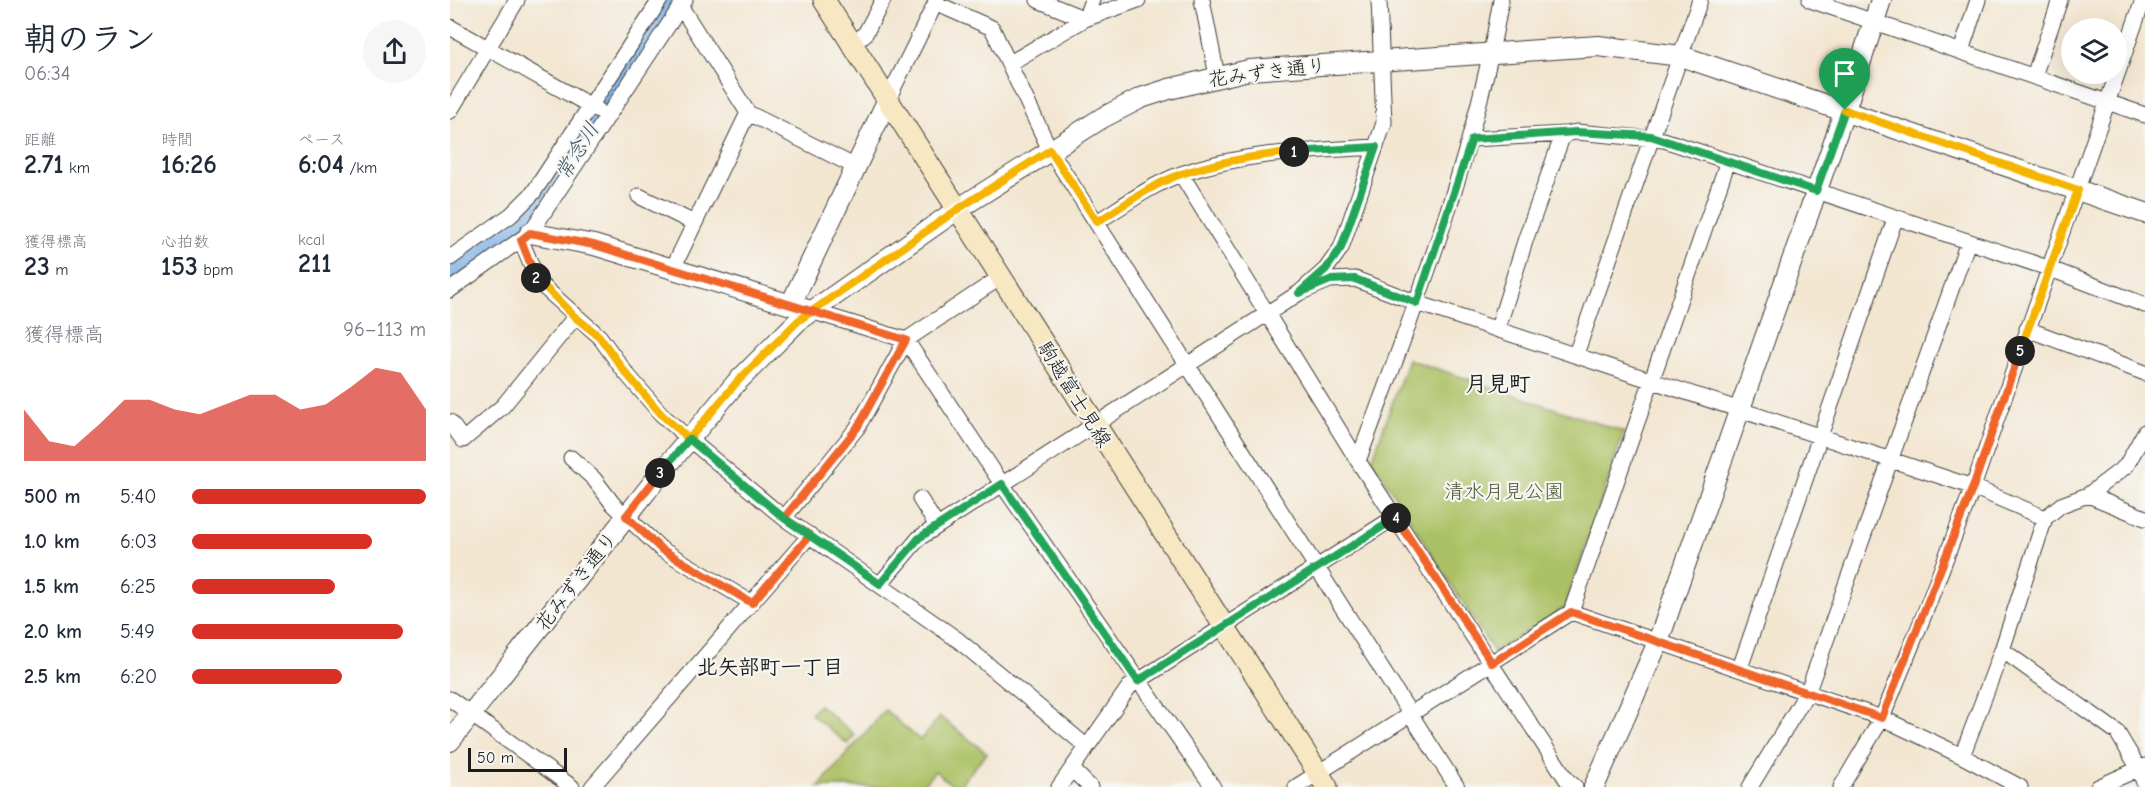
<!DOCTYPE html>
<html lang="ja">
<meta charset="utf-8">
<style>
:root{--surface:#fff;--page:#f6f6f7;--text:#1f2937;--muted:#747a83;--accent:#d93025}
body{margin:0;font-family:"Comic Neue","Klee One",sans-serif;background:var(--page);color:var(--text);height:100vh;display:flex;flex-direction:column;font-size:22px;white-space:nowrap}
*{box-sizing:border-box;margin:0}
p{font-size:20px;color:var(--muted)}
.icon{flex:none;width:33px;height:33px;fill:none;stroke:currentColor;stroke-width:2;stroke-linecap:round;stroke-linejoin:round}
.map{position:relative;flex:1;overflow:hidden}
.panel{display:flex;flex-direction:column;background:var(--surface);width:450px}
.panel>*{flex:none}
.controls{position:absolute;left:1611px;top:18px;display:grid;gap:12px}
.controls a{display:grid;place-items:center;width:66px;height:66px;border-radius:50%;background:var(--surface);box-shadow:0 6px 24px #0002;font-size:30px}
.scale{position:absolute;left:18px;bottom:15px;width:99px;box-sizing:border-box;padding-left:6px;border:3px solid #1c1c1c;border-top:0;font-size:16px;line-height:21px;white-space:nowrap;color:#1c1c1c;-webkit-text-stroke:4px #f6f6f2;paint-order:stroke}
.pin{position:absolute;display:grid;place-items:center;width:51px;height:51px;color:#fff;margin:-62px -26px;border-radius:50% 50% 50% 0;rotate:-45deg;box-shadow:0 0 6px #0007}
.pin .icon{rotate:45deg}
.km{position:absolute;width:30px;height:30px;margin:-15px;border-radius:50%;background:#222;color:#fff;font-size:16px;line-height:30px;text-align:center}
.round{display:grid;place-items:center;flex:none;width:63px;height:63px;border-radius:32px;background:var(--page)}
.headline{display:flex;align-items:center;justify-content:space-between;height:102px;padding:0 24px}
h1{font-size:33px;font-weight:700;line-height:45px}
.figures{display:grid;grid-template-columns:repeat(3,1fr);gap:9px;height:102px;padding:6px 24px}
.figures div{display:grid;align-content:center}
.figures b{font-size:26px;font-weight:700}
.figures small{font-size:16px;font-weight:400}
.figures p{font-size:16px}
.chart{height:168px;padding:12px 24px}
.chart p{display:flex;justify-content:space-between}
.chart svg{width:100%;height:108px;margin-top:6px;fill:var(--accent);opacity:.7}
ul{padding:0 24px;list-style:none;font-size:20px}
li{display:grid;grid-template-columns:96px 72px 1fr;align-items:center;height:45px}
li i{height:15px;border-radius:8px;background:var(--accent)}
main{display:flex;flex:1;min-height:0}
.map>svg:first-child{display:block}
.green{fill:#acc165;stroke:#646e40;stroke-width:1.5}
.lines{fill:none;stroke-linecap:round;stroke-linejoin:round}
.river{stroke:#7aaee7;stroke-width:24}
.minor-casing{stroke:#3c3a37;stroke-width:17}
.tertiary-casing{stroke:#3c3a37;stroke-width:22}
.secondary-casing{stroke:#3c3a37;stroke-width:23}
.minor{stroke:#fff;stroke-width:15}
.tertiary{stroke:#fff;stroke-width:20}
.secondary{stroke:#f7e8c3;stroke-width:21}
.split-1-casing{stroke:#fff;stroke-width:12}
.split-2-casing{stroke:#fff;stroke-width:12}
.split-3-casing{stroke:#fff;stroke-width:12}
.split-4-casing{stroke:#fff;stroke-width:12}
.split-5-casing{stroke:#fff;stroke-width:12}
.split-6-casing{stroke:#fff;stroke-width:12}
.split-1{stroke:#22a559;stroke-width:8}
.split-2{stroke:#f5b400;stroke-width:8}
.split-3{stroke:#f0652b;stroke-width:8}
.split-4{stroke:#22a559;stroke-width:8}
.split-5{stroke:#f0652b;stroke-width:8}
.split-6{stroke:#f5b400;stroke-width:8}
.labels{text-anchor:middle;stroke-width:4.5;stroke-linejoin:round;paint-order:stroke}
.street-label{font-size:20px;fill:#1c1c1c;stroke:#f6f6f2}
.park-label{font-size:20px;fill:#4e5636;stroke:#f6f6f2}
.water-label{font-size:21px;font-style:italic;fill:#42566d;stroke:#f6f6f2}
.neighbourhood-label{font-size:21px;font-weight:bold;fill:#1c1c1c;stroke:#f6f6f2}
.quarter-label{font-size:22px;font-weight:bold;fill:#1c1c1c;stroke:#f6f6f2}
</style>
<main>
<section class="panel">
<div class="headline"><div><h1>朝のラン</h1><p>06:34</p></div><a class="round"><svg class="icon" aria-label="share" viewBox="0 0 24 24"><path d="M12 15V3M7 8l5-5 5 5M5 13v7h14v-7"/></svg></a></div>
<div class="figures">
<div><p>距離</p><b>2.71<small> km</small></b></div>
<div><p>時間</p><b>16:26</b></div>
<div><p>ペース</p><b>6:04<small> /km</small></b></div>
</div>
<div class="figures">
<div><p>獲得標高</p><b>23<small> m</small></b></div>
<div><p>心拍数</p><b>153<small> bpm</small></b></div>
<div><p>kcal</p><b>211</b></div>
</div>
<div class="chart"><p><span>獲得標高</span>96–113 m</p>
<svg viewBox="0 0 160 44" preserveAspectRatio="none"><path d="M0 44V23L10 36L20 38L30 29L40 19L50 19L60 23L70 25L80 21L90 17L100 17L110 23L120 21L130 14L140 6L150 8L160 23V44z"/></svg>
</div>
<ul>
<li><b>500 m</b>5:40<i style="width:100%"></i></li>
<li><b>1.0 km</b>6:03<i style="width:77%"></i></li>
<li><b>1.5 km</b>6:25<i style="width:61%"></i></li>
<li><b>2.0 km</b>5:49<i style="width:90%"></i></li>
<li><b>2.5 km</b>6:20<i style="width:64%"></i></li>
</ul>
</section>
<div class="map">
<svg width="1695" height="787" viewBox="0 0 1695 787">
<rect width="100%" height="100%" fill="#f6f6f2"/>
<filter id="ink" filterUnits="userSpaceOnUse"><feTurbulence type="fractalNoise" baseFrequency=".0167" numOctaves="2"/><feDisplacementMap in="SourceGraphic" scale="12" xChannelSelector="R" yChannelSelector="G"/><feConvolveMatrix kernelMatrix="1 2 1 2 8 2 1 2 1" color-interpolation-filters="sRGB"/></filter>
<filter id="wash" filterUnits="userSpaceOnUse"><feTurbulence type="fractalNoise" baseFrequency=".008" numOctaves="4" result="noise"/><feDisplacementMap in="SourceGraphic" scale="24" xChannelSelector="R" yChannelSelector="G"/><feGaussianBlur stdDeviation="1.35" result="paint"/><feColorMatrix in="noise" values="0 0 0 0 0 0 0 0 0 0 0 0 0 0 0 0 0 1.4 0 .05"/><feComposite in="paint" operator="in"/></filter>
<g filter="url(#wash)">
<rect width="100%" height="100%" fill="#f3e6d1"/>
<!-- green -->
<path class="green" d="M958,359L1174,432L1115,608L1044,652L922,460Z
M369,705L405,735L397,744L361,714Z
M435,710L470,740L490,717L537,753L508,787H504L485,771L471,787H368Z"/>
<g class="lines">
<!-- river -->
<path class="river" d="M0,272L90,209L222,0"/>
</g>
</g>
<g filter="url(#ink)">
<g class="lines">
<defs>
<path id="minor" d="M588,0L635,19L642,0
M752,0L767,76
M1360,0L1695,115
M485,3L542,28L600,150L1007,787
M231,7L298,113L404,166
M0,27L148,110
M402,45L415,34L433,0
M1511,51L1528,0
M560,63L635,19L688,0
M1584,76L1610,0
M438,99L487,0
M0,111L67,0
M1022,139L1116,134
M731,174L908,461L1117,780L1125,787
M189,196L244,223
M647,222C674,205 701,185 731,174C793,152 861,151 926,147
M71,240L88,282L149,336L175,372L212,415L239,439L334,518L508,640L636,746
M0,258L61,215L83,193L210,0
M223,268L298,113
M0,290L80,233L235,0
M849,293L880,280L905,279L967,303L1523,487L1595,518L1611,505L1638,495L1695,518
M361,311L456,340L552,484L763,787
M1048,328L1076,238L1111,140L1116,134L1126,132L1214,140L1598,268L1695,305
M1577,329L1695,373
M1126,354L1250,0
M0,422L13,440L53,406L125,317
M121,458L144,479L163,504L211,549L302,603
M908,461C964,310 1024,159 1051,0
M1638,495L1676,466L1695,432
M470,499L487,526
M334,518L407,428L456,340L551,277
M430,584L469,538L849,293L876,269L891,248L934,123L929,0
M1121,612L1278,161
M1552,650L1667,732L1689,769L1695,785
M1290,668L1445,219
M0,699L122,787
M1512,756L1552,650L1595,518
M622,769L640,787
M142,787L360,535
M609,787L679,687L945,517
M846,787L1121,612L1432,718L1512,756L1570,787
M1300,787L1358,691L1518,242
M1391,787L1432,718L1474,615L1523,487L1693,0
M1648,787L1695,766"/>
<path id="tertiary" d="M80,233L144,245L361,311
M341,304L438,99
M0,741L206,479L286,383L348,321L508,209L652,118L691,98L719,89L799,70L1148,46L1231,56L1695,213
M1144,787L1208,642L1395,110L1431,0"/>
<path id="secondary" d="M374,0L877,787"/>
</defs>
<!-- minor casing -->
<use href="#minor" class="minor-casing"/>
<!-- tertiary casing -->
<use href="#tertiary" class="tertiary-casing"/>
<!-- secondary casing -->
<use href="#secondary" class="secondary-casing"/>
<!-- minor -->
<use href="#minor" class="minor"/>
<!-- tertiary -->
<use href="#tertiary" class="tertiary"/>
<!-- secondary -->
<use href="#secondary" class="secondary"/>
</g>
</g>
<g class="lines" filter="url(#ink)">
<defs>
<path id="split-1" d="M844,152L926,147L891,248L876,269L849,293L880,280L905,279L967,303L1022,139L1126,132L1201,136L1366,191L1395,110"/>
<path id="split-2" d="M86,278L125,317L149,336L175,372L212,415L239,439L286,383L348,321L508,209L600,150L647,222C674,205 701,185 731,174C767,162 807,155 844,152"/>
<path id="split-3" d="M86,278L71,240L80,233L144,245L456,340L407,428L334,518L360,535L302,603L211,549L176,516L210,473"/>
<path id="split-4" d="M210,473L239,439L334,518L430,584L469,538L552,484L688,681L946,518"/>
<path id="split-5" d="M946,518L1042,663L1121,612L1432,718L1523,487L1570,351"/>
<path id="split-6" d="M1395,110L1628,190L1570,351"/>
</defs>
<!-- split-1 casing -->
<use href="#split-1" class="split-1-casing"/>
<!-- split-2 casing -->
<use href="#split-2" class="split-2-casing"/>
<!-- split-3 casing -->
<use href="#split-3" class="split-3-casing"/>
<!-- split-4 casing -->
<use href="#split-4" class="split-4-casing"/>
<!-- split-5 casing -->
<use href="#split-5" class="split-5-casing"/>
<!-- split-6 casing -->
<use href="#split-6" class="split-6-casing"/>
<!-- split-1 -->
<use href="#split-1" class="split-1"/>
<!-- split-2 -->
<use href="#split-2" class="split-2"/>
<!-- split-3 -->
<use href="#split-3" class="split-3"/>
<!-- split-4 -->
<use href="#split-4" class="split-4"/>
<!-- split-5 -->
<use href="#split-5" class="split-5"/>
<!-- split-6 -->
<use href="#split-6" class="split-6"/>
</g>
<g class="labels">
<!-- street labels -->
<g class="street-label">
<text transform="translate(817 72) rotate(-7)" y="7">花みずき通り</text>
<text transform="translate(625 394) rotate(58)" y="7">駒越富士見線</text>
<text transform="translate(126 581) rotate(-52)" y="7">花みずき通り</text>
</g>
<!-- park labels -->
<g class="park-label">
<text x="1054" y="498">清水月見公園</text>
</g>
<!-- water labels -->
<g class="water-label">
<text transform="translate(127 151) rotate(-58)" y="7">常念川</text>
</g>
<!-- neighbourhood labels -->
<g class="neighbourhood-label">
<text x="320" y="674">北矢部町一丁目</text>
</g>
<!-- quarter labels -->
<g class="quarter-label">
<text x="1048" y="391">月見町</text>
</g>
</g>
</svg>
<div class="controls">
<a><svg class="icon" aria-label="layers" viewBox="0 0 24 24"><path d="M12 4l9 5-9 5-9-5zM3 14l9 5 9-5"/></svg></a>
</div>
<div class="scale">50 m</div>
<div class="pin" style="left:1395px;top:110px;background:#1e9e55"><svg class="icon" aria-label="arrive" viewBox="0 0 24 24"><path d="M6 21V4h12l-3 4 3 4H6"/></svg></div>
<b class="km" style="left:844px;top:152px">1</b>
<b class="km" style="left:86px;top:278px">2</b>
<b class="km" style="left:210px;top:473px">3</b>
<b class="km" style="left:946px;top:518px">4</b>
<b class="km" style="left:1570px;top:351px">5</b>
</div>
</main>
